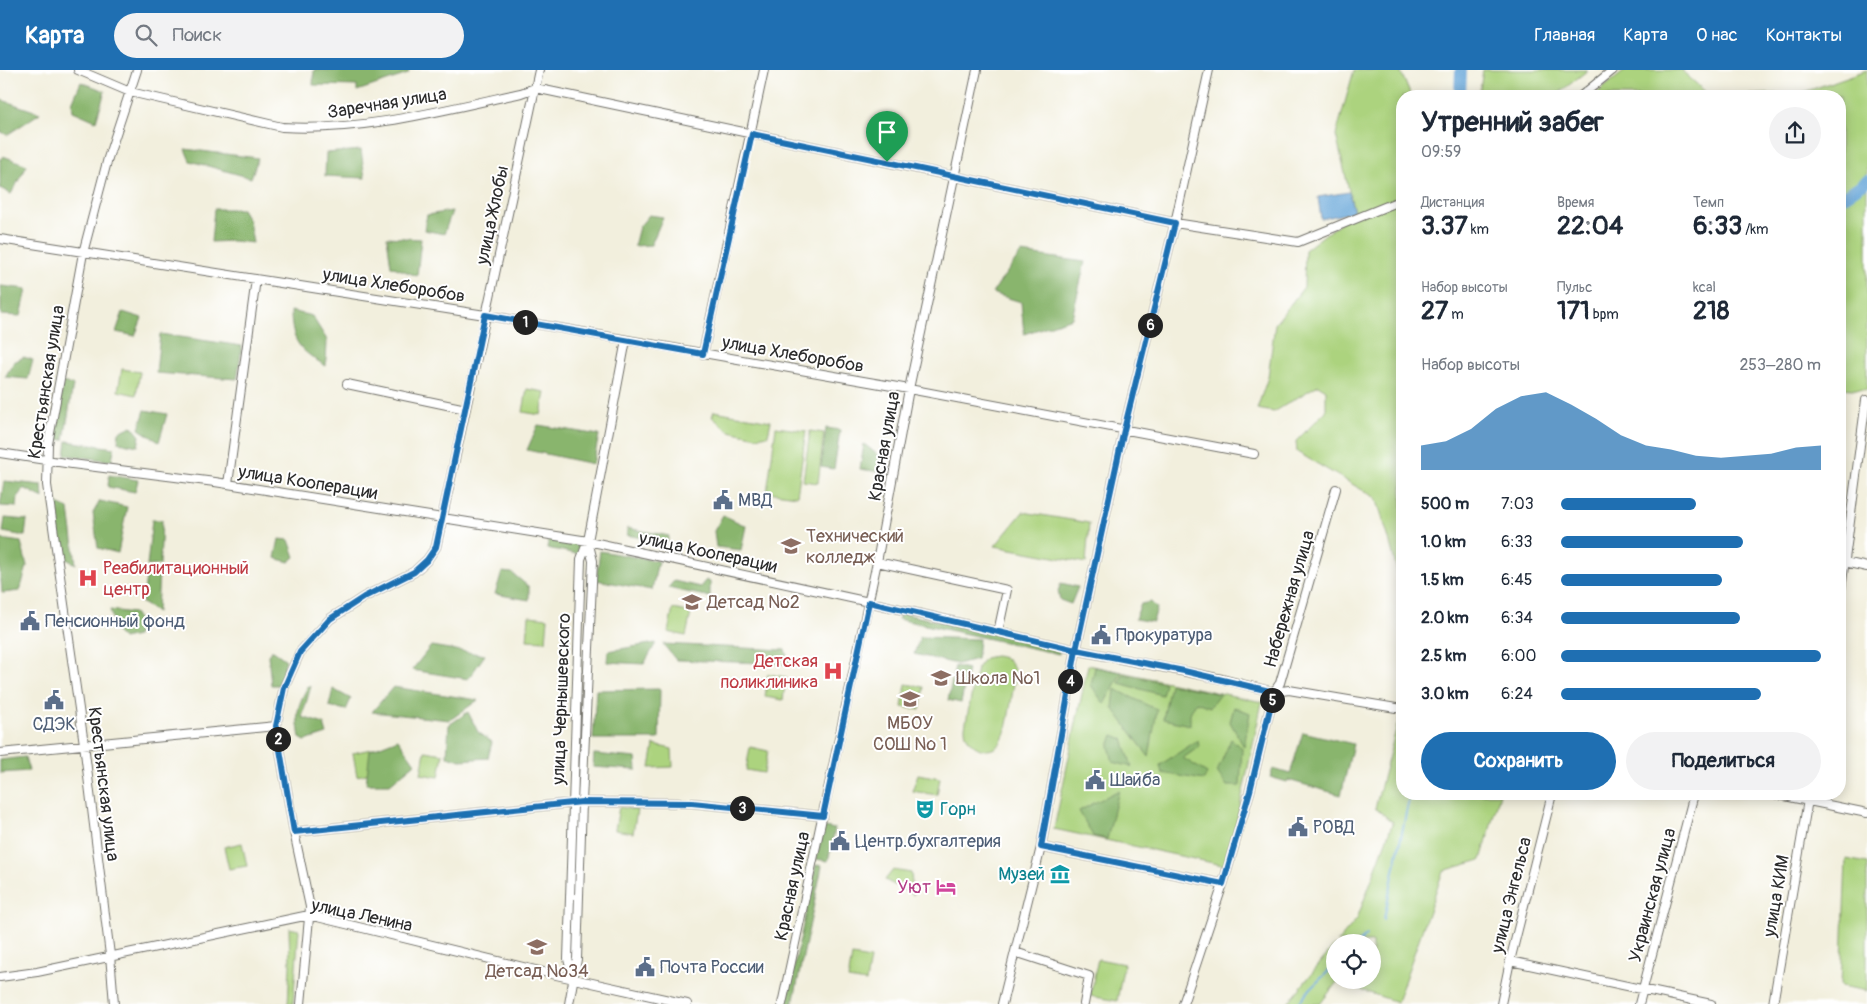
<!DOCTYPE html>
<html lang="ru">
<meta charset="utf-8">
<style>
:root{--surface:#fff;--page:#f2f2f3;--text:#1f2937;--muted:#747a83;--accent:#1f6fb2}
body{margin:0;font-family:Pangolin,sans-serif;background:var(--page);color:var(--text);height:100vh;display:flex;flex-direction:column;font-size:19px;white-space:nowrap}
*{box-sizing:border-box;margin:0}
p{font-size:16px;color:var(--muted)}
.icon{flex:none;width:28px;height:28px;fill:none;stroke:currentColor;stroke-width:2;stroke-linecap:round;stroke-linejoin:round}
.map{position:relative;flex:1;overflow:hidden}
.drawer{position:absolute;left:1396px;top:20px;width:450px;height:710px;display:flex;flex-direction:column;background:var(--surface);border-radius:20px;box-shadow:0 2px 12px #0003}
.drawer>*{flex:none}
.tools{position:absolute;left:1326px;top:864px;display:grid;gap:10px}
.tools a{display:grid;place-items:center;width:55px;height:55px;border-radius:50%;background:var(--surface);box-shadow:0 2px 12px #0003;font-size:25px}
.pin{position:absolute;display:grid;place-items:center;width:42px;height:42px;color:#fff;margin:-51px -21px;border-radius:50% 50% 50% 0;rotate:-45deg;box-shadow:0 0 5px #0007}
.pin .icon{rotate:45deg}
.km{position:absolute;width:25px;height:25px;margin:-12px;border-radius:50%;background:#222;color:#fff;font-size:14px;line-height:25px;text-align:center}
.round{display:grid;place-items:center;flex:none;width:52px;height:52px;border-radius:26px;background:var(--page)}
.overview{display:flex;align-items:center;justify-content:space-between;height:85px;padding:0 25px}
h1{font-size:28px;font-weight:700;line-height:38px}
.figures{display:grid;grid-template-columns:repeat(3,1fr);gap:8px;height:85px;padding:5px 25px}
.figures div{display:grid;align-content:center}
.figures b{font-size:25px;font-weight:700}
.figures small{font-size:14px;font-weight:400}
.figures p{font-size:14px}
.chart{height:140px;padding:10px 25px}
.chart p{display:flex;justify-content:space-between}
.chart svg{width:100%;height:90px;margin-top:5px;fill:var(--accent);opacity:.7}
.cta{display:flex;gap:10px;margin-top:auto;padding:10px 25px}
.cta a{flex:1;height:58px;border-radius:30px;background:var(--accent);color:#fff;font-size:20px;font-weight:700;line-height:58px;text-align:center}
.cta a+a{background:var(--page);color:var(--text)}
ul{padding:0 25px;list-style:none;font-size:16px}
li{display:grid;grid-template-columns:80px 60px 1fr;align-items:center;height:38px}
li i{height:12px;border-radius:6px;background:var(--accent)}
header{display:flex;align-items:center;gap:30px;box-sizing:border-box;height:70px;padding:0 25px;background:var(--accent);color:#fff}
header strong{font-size:24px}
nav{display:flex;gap:28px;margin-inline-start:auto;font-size:18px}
.search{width:350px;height:45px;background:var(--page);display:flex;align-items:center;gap:12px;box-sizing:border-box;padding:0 18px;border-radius:28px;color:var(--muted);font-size:19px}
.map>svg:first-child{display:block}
.green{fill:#acd37e;stroke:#6c7f54}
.forest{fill:#89b56d;stroke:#5a704c}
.water{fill:#65a5d8;stroke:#486882}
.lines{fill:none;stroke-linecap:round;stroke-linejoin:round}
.stream{stroke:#65a5d8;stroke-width:2}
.river{stroke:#65a5d8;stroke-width:12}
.minor-casing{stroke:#717069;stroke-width:10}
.minor{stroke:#fff;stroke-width:8}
.route-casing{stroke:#fff;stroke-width:10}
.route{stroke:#1f6fb2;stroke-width:6}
.labels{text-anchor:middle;stroke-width:4;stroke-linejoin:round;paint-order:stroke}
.street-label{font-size:18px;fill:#2b2b2b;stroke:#fff}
.service-label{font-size:18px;fill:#4e5e75;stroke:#fff;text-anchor:start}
.education-label{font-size:18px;fill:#785e54;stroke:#fff;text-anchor:start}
.health-label{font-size:18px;fill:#be3a42;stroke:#fff;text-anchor:start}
.culture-label{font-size:18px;fill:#0d838f;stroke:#fff;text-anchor:start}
.hotel-label{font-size:18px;fill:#b23c85;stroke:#fff;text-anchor:end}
</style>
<header>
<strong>Карта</strong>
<div class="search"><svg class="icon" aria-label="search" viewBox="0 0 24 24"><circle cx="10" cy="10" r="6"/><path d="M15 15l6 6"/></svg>Поиск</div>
<nav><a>Главная</a><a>Карта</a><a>О нас</a><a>Контакты</a></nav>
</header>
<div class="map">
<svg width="1867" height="934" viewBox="0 0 1867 934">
<rect width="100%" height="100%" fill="#fff"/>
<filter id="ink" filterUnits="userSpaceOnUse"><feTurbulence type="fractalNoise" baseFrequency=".02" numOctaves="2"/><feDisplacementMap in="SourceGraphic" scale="10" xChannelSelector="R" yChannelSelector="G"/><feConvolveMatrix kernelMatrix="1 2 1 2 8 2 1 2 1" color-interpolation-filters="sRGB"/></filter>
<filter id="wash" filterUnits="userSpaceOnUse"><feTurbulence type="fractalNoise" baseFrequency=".0096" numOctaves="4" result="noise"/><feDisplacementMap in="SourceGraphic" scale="20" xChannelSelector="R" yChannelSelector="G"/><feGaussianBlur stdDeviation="1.12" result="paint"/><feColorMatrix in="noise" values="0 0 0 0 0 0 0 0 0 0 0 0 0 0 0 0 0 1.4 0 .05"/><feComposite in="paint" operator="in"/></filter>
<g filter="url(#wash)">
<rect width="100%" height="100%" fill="#f2efdd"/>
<!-- green -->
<path class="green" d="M1354,0H1400L1411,26H1402V546C1401,505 1389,467 1376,428L1297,382L1296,371L1326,341V320L1318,315L1274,342L1257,339L1268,307L1275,254L1304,217L1305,180L1354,142L1336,65Z
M1483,0H1588L1555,26H1479Z
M1626,0H1681L1710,26L1801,23L1867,0V320L1840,318V26H1593Z
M122,299L140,302L136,325L118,321Z
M527,319L545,322L541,345L523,342Z
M714,341L771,351L768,365L757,367L729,361L712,347Z
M776,357L806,361L797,426L767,422Z
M810,361L824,363L818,413L803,411Z
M1023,442L1089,453L1086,493L995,476Z
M673,539L691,543L686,566L668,562Z
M529,546L548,548L546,571L527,570Z
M995,586C1008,587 1016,595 1015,608C1012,623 1008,659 1002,670C992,690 964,677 965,657L977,598L985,588Z
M1088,595L1262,632L1227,796L1054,759Z
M768,604L786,607L783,630L765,627Z
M906,614L924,617L920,640L902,637Z
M1400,645H1402V724H1500L1481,790L1443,801L1397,932L1337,912L1320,934H1287L1335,875V910H1372V872H1337L1357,849L1393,752L1375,738Z
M654,675L672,679L673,697L650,698Z
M750,677L768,681L764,703L746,700Z
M371,679L375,702L357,706L353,683Z
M425,681L443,684L439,707L421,704Z
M918,704L940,708L937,725L912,721Z
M619,737L637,740L633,763L615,760Z
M242,773L247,796L229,799L224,777Z
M1846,789L1867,793V921L1841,916Z
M893,800L911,803L913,825L885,810Z
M289,858L299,860L293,934H288L290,895Z
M852,886L870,889L866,912L848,909Z
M1098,889L1124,894L1117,931L1090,926Z"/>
<!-- forest -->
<path class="forest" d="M314,0H409L408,4L357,21V16L313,15Z
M81,12L105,21L96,51L73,41L72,33Z
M2,30L40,43L7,65L0,61V34Z
M185,79L258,88L251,108L190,91Z
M361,80L365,108L325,106L326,83Z
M3,86L27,95L11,124L0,118V90Z
M214,139H242L249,151L253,173L233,171L211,172Z
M452,141L444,164L424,160L427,145Z
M649,145L663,147L651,175L634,176L639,157Z
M387,167L421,169L417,206L391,196Z
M1021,183L1085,192L1072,248L1024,264L1021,232L992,223Z
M1,216L27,219L21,246L1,245Z
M291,241L312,246L327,270L326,296C301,281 291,273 291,241Z
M123,242L142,248L135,266L116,262Z
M160,264L242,276L237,309L156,303Z
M24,287L33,290L28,309L5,307L14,292Z
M63,312L73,315L64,370L55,369Z
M145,340L167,344L159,372L139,359Z
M538,355L599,365L593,394L527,380Z
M132,356L140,366L138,376L118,372L119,362Z
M826,358L840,360L834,399L821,397Z
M67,371L114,378L112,391L65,385Z
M864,374L883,389L880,402L860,399Z
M109,405L138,410L135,422L108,417Z
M4,411L42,415L43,428L24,418L18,426L17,437L0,436Z
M100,431L127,437L118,483L98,478L93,443Z
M53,432L69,439L76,494L62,487Z
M723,445L746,456L741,480L716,477L714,461Z
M5,448L27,450L25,466L3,462Z
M152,450H162L160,495L147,496Z
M627,458L669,466L667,473L627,465Z
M549,468L579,473L577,484L547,478Z
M0,469L21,472L27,496L20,521L2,523L1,510H0Z
M279,469L289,470L295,487L289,492L275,488Z
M600,481L658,491L652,520L596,510Z
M147,502H159L157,542L142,533Z
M502,502L512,503L529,517V530L495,524Z
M706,510L710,512V527L668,518L674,511L700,517Z
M1061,513L1078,517L1071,534L1060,530L1058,521Z
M1151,532L1157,538L1153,552L1135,549L1141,534Z
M110,540L134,543L140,552L137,566L123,569L116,562Z
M901,543L1059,578V584L898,549Z
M920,567L979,569L977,589L957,594L914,584Z
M656,573L644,594L607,592L608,581Z
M663,574L785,580L790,594L676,590Z
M431,576L485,585L468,609L412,600Z
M272,580L286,590L278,615H271L268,585Z
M955,596L968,599L961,633L948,630Z
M1095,597L1122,602L1104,634L1091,615Z
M1123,604L1165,613L1162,625L1119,613Z
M1170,614L1220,624L1210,637L1196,632L1190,643V655L1163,649Z
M308,616H311L302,647L324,654L327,664L305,671L300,668C296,643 296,639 308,616Z
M393,617L478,630L450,650L372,642Z
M333,619L351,629L346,640L329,636Z
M660,619L659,669H593L596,620Z
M1115,619L1157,640L1149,687L1113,638Z
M1234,637L1250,643L1244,677L1230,652Z
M468,642L478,662L492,672L488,688L461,690L447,686L449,655Z
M1303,662L1353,674L1341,725L1288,710L1287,712L1270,707L1273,699L1290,704Z
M1113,665L1123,669L1132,697L1113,692L1109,676Z
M398,669L415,693L390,714H366L370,680Z
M1231,669L1242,678L1240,716H1227L1217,702Z
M1198,670L1199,677L1183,688L1207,703L1204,710L1162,703L1160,695Z
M594,684L636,688L637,700L593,697Z
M25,687L29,701L0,703V690Z
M1119,720L1107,769L1093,766L1079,741Z
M824,757L835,759L828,791L816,789Z
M816,795L822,796L793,934H786Z"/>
<!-- water -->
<path class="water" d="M1349,122L1354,142L1321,149L1318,127Z"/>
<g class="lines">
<!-- stream -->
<path class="stream" d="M1384,849L1410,724
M1359,872L1367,865
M1298,934L1311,918L1335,895"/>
<!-- river -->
<path class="river" d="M1460,26L1461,0
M1840,129L1867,111"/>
</g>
</g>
<g filter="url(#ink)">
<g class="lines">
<defs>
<path id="minor" d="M78,0L130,22L282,57C363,62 443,40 521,23L535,18L1175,153L1298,172L1402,130
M1581,26L1613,0
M0,169L485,245L909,319L1254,384
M703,284L764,0
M347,314L466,339
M0,383L72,394L215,412L588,471L869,532L1076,580L1222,609L1274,622L1289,620L1402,639
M228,414L256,209
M1840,491L1867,497
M877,492L1007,520L998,562
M1840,527L1866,330
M0,683L276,656
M1775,724L1867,743
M294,762L582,732L692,733L823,746
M1041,777L1223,814
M1015,882L1089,906L1084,934
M1510,891L1711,934
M0,907L37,902L309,845L556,905L687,934
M573,909L568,889L581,489L588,471L626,270
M114,934L110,885L84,674L47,415L48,374L83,183L108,88L137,0
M301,934L310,837L294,762L276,656L284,618L300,582L330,549L364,527L414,502L427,490L436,477L539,0
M569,934L577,889L582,732L593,491L588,471
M782,934L877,492L909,319L977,0
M1002,934L1041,777L1076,580L1124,360L1175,153L1209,0
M1183,934L1223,814L1250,721L1274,622L1280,613L1336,419
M1501,934L1510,891L1552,724
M1639,934L1694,724
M1773,934L1809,724"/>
</defs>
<!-- minor casing -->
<use href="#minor" class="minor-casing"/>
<!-- minor -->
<use href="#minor" class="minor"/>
</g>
</g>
<g class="lines" filter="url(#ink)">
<defs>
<path id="route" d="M887,92L752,64L703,284L485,245L436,477L427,490L414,502L364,527L330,549L300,582L284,618L276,656L294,762L582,732L692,733L823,746L869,532L1076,580L1041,777L1223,814L1250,721L1274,622L1184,601L1076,580L1124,360L1175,153L887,92"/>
</defs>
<!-- route casing -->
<use href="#route" class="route-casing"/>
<!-- route -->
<use href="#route" class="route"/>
</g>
<!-- icons -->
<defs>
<symbol id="civic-bare" viewBox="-9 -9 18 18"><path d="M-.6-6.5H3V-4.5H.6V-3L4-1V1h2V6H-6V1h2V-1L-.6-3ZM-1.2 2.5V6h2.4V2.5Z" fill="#5c6f8a" stroke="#fff" stroke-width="2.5" paint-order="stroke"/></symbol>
<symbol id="university-bare" viewBox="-9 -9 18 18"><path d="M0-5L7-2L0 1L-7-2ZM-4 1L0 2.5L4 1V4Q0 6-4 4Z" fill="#8d6e63" stroke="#fff" stroke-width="2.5" paint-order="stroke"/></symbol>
<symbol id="hospital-bare" viewBox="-9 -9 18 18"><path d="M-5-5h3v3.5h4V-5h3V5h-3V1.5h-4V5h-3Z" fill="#e0444e" stroke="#fff" stroke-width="2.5" paint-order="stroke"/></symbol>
<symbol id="school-bare" viewBox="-9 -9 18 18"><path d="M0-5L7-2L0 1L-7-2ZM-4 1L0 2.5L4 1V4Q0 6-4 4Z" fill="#8d6e63" stroke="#fff" stroke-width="2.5" paint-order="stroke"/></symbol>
<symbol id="theatre-bare" viewBox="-9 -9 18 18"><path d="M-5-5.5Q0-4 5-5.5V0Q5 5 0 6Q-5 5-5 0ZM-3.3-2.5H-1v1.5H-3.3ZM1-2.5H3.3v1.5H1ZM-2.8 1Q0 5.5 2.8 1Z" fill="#0f9aa8" stroke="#fff" stroke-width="2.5" paint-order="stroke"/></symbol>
<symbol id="museum-bare" viewBox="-9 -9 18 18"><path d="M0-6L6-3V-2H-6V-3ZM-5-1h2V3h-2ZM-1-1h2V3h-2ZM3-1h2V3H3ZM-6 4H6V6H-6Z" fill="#0f9aa8" stroke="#fff" stroke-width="2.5" paint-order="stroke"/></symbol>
<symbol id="hotel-bare" viewBox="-9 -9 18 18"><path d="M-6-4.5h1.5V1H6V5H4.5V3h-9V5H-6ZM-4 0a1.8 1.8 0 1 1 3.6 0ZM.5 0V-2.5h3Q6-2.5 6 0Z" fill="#d1479c" stroke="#fff" stroke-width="2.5" paint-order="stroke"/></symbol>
</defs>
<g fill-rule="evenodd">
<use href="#civic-bare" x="709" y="416" width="28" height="28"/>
<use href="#university-bare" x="777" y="462" width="28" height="28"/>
<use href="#hospital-bare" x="74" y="494" width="28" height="28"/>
<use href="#school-bare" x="678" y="518" width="28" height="28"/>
<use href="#civic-bare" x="16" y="537" width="28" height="28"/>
<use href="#civic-bare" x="1087" y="551" width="28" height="28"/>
<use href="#hospital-bare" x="819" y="587" width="28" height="28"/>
<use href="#school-bare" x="927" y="594" width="28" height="28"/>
<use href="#school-bare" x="896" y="615" width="28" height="28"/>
<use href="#civic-bare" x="40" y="616" width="28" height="28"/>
<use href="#civic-bare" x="1081" y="696" width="28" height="28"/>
<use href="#theatre-bare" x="911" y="725" width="28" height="28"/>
<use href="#civic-bare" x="1284" y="743" width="28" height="28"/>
<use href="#civic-bare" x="826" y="757" width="28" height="28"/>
<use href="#museum-bare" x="1046" y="790" width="28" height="28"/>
<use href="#hotel-bare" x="932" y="803" width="28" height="28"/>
<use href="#school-bare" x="523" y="863" width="28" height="28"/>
<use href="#civic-bare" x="631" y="883" width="28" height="28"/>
</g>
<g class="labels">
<!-- street labels -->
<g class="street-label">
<text transform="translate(387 33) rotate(-9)" y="6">Заречная улица</text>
<text transform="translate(492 145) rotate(-78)" y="6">улица Жлобы</text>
<text transform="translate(394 215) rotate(9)" y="6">улица Хлеборобов</text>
<text transform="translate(793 284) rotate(10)" y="6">улица Хлеборобов</text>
<text transform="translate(46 312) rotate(-81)" y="6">Крестьянская улица</text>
<text transform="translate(884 376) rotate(-80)" y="6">Красная улица</text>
<text transform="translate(308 412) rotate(9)" y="6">улица Кооперации</text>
<text transform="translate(708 482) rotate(12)" y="6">улица Кооперации</text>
<text transform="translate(1289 529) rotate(-74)" y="6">Набережная улица</text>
<text transform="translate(561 629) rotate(-88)" y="6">улица Чернышевского</text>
<text transform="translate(104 714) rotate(83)" y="6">Крестьянская улица</text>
<text transform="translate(792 816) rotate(-78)" y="6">Красная улица</text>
<text transform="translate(1511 825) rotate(-76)" y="6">улица Энгельса</text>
<text transform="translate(1652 825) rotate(-75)" y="6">Украинская улица</text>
<text transform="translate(1776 826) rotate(-80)" y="6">улица КИМ</text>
<text transform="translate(362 845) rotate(12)" y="6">улица Ленина</text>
</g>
<!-- service labels -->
<g class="service-label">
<text x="738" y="436">МВД</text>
<text x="45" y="557">Пенсионный фонд</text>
<text x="1116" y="571">Прокуратура</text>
<text x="54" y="660" text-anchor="middle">СДЭК</text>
<text x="1110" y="716">Шайба</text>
<text x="1313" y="763">РОВД</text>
<text x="855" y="777">Центр.бухгалтерия</text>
<text x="660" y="903">Почта России</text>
</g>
<!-- education labels -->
<g class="education-label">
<text x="806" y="472">Технический<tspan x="806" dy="21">колледж</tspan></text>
<text x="707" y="538">Детсад №2</text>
<text x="956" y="614">Школа №1</text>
<text x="910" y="659" text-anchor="middle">МБОУ<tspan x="910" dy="21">СОШ № 1</tspan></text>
<text x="537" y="907" text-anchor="middle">Детсад №34</text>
</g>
<!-- health labels -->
<g class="health-label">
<text x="103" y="504">Реабилитационный<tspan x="103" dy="21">центр</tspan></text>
<text x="818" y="597" text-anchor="end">Детская<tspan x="818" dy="21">поликлиника</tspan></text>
</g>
<!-- culture labels -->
<g class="culture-label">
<text x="940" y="745">Горн</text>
<text x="1045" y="810" text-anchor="end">Музей</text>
</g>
<!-- hotel labels -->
<g class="hotel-label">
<text x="931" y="823">Уют</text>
</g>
</g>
</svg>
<div class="tools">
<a><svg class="icon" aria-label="locate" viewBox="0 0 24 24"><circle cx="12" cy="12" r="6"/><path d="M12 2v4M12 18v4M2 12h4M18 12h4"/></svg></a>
</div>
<div class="pin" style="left:887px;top:92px;background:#1e9e55"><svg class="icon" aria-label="arrive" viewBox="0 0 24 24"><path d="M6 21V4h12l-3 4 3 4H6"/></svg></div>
<b class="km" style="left:525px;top:252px">1</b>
<b class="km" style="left:278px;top:669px">2</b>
<b class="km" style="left:742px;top:738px">3</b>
<b class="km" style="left:1070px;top:611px">4</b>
<b class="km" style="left:1272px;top:630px">5</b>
<b class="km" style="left:1150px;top:255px">6</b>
<section class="drawer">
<div class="overview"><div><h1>Утренний забег</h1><p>09:59</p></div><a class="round"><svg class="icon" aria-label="share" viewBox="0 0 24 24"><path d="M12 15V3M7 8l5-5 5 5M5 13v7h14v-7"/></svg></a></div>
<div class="figures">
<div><p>Дистанция</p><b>3.37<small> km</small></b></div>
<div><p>Время</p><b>22:04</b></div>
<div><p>Темп</p><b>6:33<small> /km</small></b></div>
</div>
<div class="figures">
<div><p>Набор высоты</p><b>27<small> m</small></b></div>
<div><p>Пульс</p><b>171<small> bpm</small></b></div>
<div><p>kcal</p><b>218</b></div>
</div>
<div class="chart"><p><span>Набор высоты</span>253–280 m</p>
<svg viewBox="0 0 160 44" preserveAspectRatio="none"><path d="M0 44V32L10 30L20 24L30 14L40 8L50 6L60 12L70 19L80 27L90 32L100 34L110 37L120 38L130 37L140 36L150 33L160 32V44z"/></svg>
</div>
<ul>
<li><b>500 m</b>7:03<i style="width:52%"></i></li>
<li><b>1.0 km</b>6:33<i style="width:70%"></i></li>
<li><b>1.5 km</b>6:45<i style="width:62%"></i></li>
<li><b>2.0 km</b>6:34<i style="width:69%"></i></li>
<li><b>2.5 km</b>6:00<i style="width:100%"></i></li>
<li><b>3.0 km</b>6:24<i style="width:77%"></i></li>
</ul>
<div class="cta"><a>Сохранить</a><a>Поделиться</a></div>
</section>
</div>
